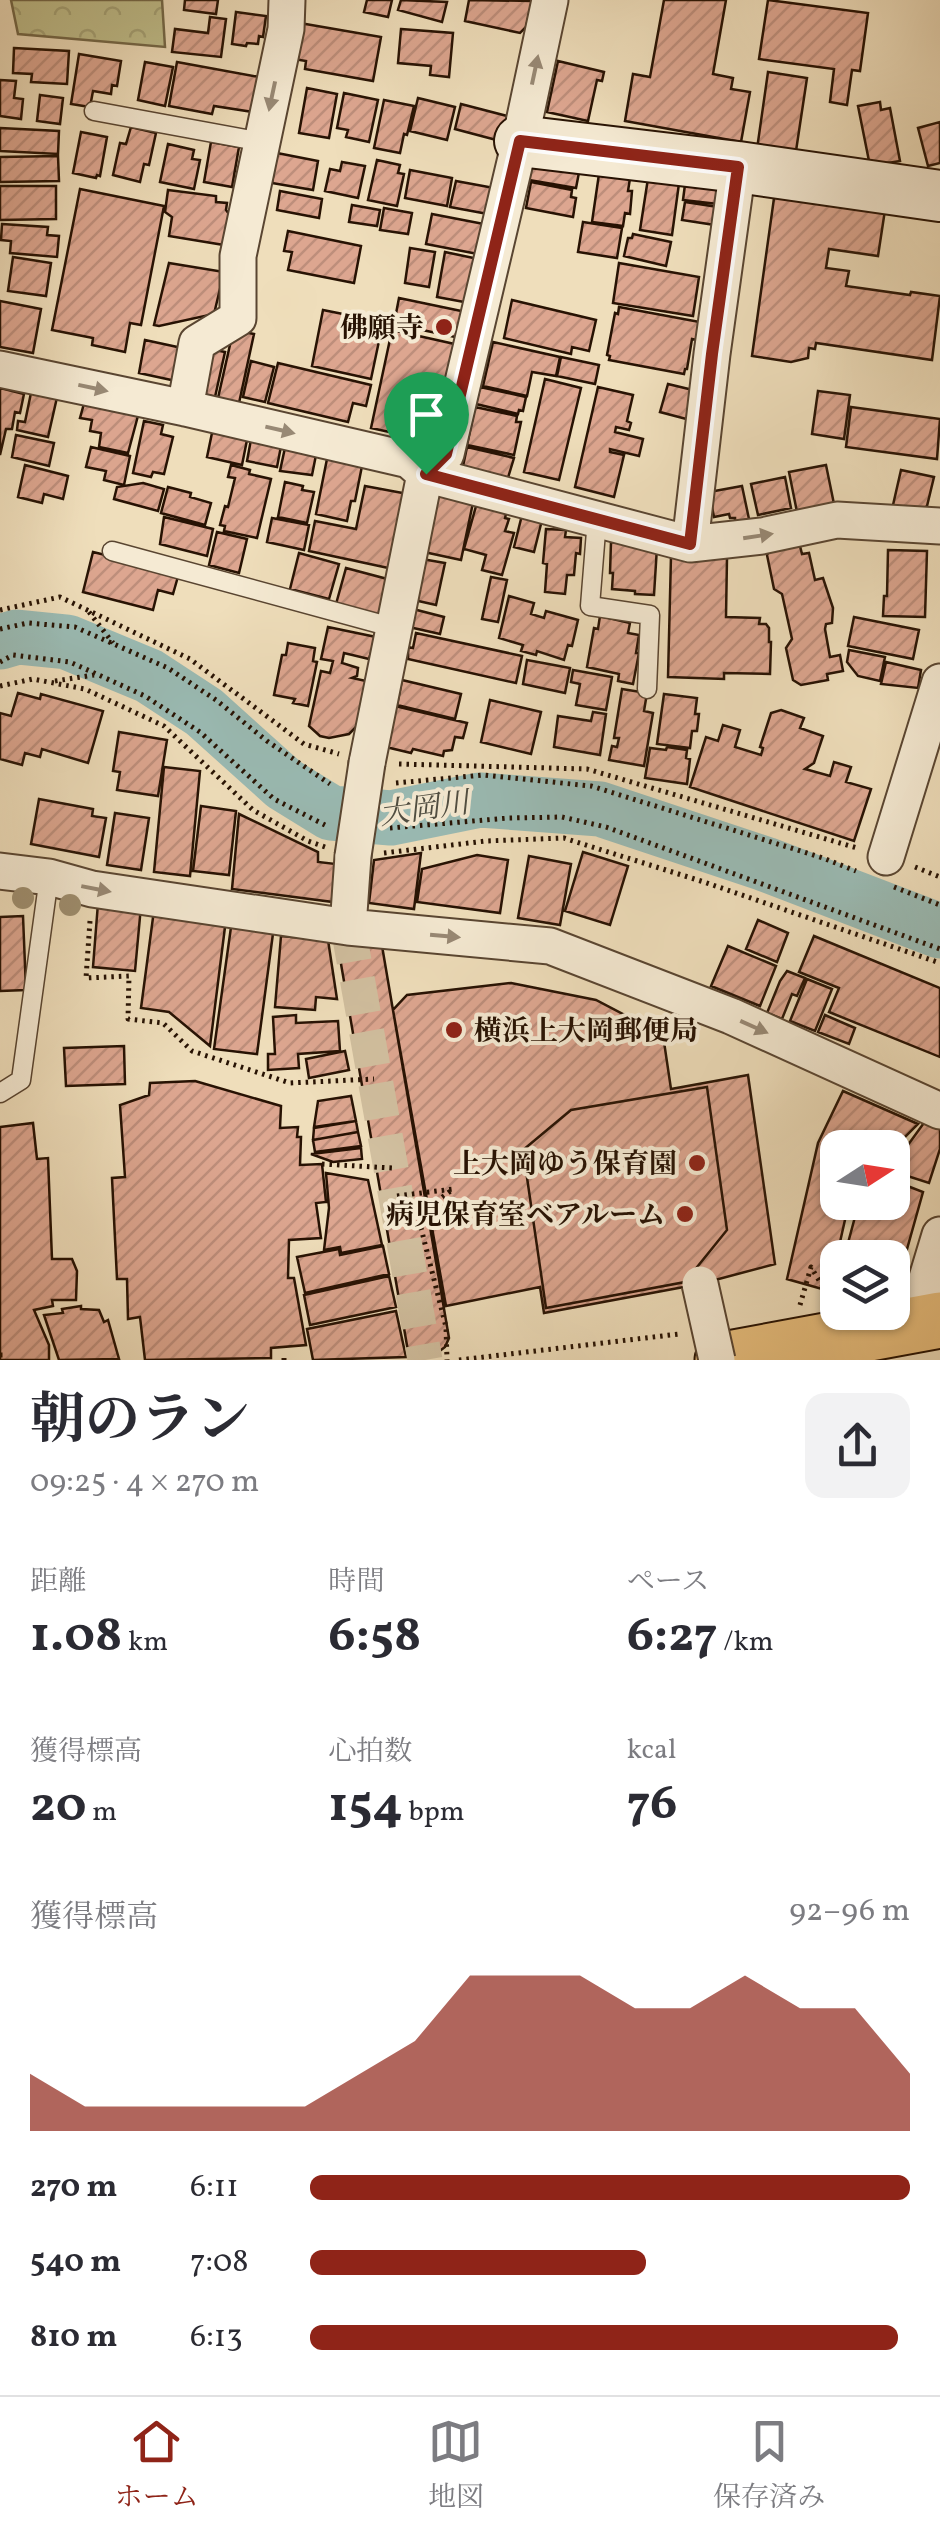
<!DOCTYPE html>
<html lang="ja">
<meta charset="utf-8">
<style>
:root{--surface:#fff;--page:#f2f2f3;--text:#2b2b33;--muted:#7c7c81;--line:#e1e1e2;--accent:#8f2418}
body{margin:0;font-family:Vollkorn,"Noto Serif JP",serif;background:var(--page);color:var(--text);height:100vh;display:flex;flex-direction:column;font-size:38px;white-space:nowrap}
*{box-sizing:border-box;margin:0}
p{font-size:32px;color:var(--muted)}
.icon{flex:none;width:55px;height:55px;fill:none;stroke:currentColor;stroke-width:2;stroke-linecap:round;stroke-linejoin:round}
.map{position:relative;height:1360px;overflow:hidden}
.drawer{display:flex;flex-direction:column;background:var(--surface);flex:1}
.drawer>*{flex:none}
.needle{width:65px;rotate:78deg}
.controls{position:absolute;left:820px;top:1130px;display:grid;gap:20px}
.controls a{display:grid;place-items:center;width:90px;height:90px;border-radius:20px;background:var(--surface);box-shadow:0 2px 8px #0004;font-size:50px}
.pin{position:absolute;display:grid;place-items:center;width:85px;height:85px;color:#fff;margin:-102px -42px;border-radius:50% 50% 50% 0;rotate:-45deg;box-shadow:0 0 10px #0007}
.pin .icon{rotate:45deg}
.round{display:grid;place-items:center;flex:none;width:105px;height:105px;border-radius:20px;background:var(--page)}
.headline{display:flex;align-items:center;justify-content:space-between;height:170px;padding:0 30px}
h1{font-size:55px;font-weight:700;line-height:75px}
.figures{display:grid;grid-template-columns:repeat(3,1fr);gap:15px;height:170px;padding:10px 30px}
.figures div{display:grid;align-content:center}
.figures b{font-size:50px;font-weight:700}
.figures small{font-size:28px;font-weight:400}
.figures p{font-size:28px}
.chart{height:280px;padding:20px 30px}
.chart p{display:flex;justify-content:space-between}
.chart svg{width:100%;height:180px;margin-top:10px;fill:var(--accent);opacity:.7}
ul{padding:0 30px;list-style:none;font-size:32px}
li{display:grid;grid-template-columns:160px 120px 1fr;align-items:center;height:75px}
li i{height:25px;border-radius:12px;background:var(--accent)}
.tabs{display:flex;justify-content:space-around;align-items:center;height:140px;border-top:2px solid var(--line);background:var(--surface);font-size:28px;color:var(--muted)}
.tabs a{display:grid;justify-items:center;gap:5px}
.tabs .active{color:var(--accent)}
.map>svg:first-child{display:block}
.forest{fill:url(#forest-crowns);stroke:#746848;stroke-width:2.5}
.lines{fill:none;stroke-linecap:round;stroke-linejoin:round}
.river{stroke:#9abbb4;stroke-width:55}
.building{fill:url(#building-hatch);stroke:#271203;stroke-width:2.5}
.street-tunnel{stroke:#d1bf9f;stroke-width:35;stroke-dasharray:35 18;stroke-linecap:butt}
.lane-casing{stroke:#594531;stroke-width:21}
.street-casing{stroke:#594531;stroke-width:39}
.secondary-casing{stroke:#271203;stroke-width:54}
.primary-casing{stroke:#271203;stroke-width:59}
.path{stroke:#271203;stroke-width:5;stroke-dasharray:2.5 5;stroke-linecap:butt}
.lane{stroke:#f5ead3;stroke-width:18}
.street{stroke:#f5ead3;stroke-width:35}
.secondary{stroke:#f5ead3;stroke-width:50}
.primary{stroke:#e8bf7e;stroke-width:55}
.street-bridge-casing{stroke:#594531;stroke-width:39;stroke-linecap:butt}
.street-bridge{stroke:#f5ead3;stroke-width:35}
.tree{fill:#9f8f70}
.oneway{fill:#988975}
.route-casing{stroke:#fff;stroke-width:20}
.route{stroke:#8f2418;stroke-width:12}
.poi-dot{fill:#8f2418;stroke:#f5ead3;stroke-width:4}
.labels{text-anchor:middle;stroke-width:8;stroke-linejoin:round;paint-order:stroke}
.poi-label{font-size:28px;font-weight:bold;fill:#271203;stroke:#f5ead3;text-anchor:end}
.water-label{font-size:30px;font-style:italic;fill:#4f4d41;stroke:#f5ead3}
</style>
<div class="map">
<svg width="940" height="1360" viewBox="0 0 940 1360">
<defs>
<pattern id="forest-crowns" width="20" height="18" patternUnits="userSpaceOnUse" patternTransform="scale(2.5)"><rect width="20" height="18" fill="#c0bf8c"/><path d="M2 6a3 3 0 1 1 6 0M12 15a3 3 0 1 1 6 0" fill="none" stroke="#a5a377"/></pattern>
<pattern id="building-hatch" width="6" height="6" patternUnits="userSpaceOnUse" patternTransform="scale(2.5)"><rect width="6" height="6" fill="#dda690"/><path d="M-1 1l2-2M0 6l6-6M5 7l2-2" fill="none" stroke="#be8e7b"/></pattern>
</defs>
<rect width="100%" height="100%" fill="#efdebb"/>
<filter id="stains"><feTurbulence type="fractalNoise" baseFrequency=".002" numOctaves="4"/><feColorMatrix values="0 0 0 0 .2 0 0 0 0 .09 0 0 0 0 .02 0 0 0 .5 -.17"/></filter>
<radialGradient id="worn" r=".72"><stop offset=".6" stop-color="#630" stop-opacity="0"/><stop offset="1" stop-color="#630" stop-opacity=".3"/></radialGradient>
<!-- forest -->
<path class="forest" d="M11,0H162L165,47L18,34Z"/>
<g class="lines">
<!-- river -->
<path class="river" d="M0,642L17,637L67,642L149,676L204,712L284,784L331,813L391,818L480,800L600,809L765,864L940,931"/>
</g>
<!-- building -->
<path class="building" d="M185,0H218L216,14L184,10Z
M367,0H392L388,17L364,12Z
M401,0L447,2L442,22L398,10Z
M469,0L532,1L526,27L520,33L465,21Z
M664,0H726L713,74L733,78L731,89L750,92L741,142L625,121L633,74L650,77Z
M768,0L868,13L860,71L852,70L847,105L830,102L834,69L759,59Z
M236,12L266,16L263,37L259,36L258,44L247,43L246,46L232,44Z
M210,17L226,19L221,57L172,52L175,29L208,33Z
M294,22L381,37L373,81L305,69L306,61L288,58Z
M401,29L453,33L449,77L430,75L431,66L398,63Z
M14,48L69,51L67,84L31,82L32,74L13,73Z
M79,54L121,61L117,86L112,85L111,94L93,91L90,107L71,104Z
M558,61L604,72L602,81L597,80L588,121L547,112Z
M145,62L173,67L165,106L138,100Z
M177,62L259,77L253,112L214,106L212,114L169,106Z
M768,72L807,78L796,151L757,149Z
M0,80L16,81L14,98L23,99L21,119L0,116Z
M307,88L337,94L329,138L299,133Z
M344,93L378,100L369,142L346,137L348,130L337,128Z
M40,95L63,98L60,124L37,121Z
M418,98L455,107L447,140L410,131Z
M384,100L414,106L407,135L404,134L400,153L374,148Z
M880,102L881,110L890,108L900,161L870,166L858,106Z
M461,104L507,116L500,141L455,129Z
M940,122V163L928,166L918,128Z
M131,127L156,133L149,165L144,164L140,182L113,175L120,143L126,144Z
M0,128L59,131L58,154L0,151Z
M81,132L107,137L100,176L97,175L96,178L73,173Z
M211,142L239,147L232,187L204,182Z
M168,144L194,150L192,159L200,160L194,189L160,182Z
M277,153L318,161L313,190L272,183Z
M58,156L59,181L0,182V157Z
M377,160L400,165L398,173L404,174L397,206L368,200Z
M342,162L365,166L358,198L325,191L330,169L340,171Z
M581,162L576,188L529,180L531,167Z
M410,170L452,178L447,206L405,198Z
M631,172L628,191H632L630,214L625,213L623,226L592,222L599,174Z
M649,172L680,176L672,235L640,230Z
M686,177L721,181L718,204L683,200Z
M456,181L494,188L488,214L450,207Z
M531,182L572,190L571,197L576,198L573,217L526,208Z
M0,186H56V219L0,220Z
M80,189L164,206L141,325L130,323L125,352L92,345L93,338L52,330Z
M168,190L216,196V202L227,203L226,210L234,221L230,246L169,236L172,217L165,212Z
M280,191L322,199L319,218L277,210Z
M775,191L885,210L878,256L829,249L826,268L849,271L846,286L910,295L911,292L940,296L932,360L816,343L815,349L809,348L808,358L791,362L752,356Z
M685,202L718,207L715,225L682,220Z
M352,205L380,210L377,226L349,222Z
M384,208L412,213L408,234L380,230Z
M432,214L489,225L483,255L426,244Z
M583,222L622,228L617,258L578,252Z
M2,224L48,227L47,235L59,236L57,257L10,253L11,241L1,240Z
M288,231L361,246L354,283L288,270L292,252L284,251Z
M633,234L671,242L666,266L624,256L628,238H632Z
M410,248L435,252L429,287L405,283Z
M445,252L483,260L475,304L437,297Z
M13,257L51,263L46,296L8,291Z
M169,263L224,272L214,314L159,326L154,325Z
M619,263L699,277L693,316L613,303Z
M399,298L466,312L460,338L394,324Z
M512,300L596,320L589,351L572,347L571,354L504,338Z
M0,301L41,309L33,353L0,347Z
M619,307L705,323L702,341L692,339L687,369H685L684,374L609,360L610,356L607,355L615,313L618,314Z
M323,310L383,322L371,379L312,366Z
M392,330L459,345L441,432L431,441L371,428Z
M244,332L254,334L239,403L218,398L232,336Z
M145,340L182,348L176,381L139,373Z
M493,342L560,357L556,376L532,372L527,396L483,386Z
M205,348L225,352L215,397L196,392Z
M561,357L599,365L595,384L557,376Z
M251,361L274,367L265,402L243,397Z
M278,363L371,385L366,406L353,403L348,422L268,403Z
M545,379L581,388L559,480L524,472Z
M668,384L697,391L690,420L660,412Z
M480,387L526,397L523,411L519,410L518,414L476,404Z
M598,387L633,395L627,421L631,423L629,430L616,427L615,432L643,439L639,456L610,449V452L624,455L614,497L575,487Z
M0,388L24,394L20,413L15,412L12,429H6L0,455Z
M32,388L58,393L48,437L17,430L18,421L25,422Z
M818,391L850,395L844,439L812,434Z
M85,400L139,412L128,453L99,447L101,433L90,431L92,420L80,418Z
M475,407L517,416L516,422H521L514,455L467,445Z
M851,407L940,419L937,459L846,447Z
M144,421L163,425L161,434L173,437L164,474L153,472L151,477L133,473Z
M216,428L248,435L242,465L207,457L212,433H214Z
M252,434L282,441L277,467L247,461Z
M16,435L54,443L49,466L12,457Z
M286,443L317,450L312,475L280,471Z
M91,447L130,456L124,485L104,480L106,471L86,467Z
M467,447L514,458L507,481L462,471Z
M328,454L363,461L355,501H351L347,521L316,514Z
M25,465L68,476L63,499L44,494L42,503L18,497Z
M231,465L250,470L249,474L271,479L257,538L224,531L225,526L220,525L225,506L228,507L235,478L228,477Z
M826,465L834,504L797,512L789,472Z
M901,470L934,477L927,506L921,511L893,505Z
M785,477L791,508L758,515L751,484Z
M285,482L303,486L302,490L314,492L307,523L278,517Z
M143,483L164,489L158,511L114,499L117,487Z
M365,486L408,494L393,569L309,551L315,521L356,529Z
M742,486L749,519L735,522V518H730L729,514L714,517L709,492Z
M168,487L191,493L190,497L211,503L205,525L161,513Z
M437,490L474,498L461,560L424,552Z
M478,499L508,507L505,518L509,519L505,531L514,533L502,575L482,570L486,555L464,549Z
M523,511L543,516L534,552L514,547Z
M164,517L213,529L207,556L160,544Z
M272,518L309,525L304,550L267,542Z
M546,529L566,530L565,537L581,538L580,554L576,553L574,575H567L565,594L545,592L547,564L543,563Z
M217,532L247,539L239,573L209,565Z
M611,542L657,547L654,595L635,594V591L612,589L613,573H610Z
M799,542L802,554L809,553L815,580L823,578L833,608L832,623L826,624L825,629L830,657L840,655L843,671L827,674L828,680L801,685L793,680L786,648L792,639L782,594L774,589L767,555L771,548Z
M888,550L927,551L925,617L883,616L884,596H887Z
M93,552L179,573L173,594L158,590L153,610L83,592Z
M299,553L339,564L329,599L290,589Z
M671,556L727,558L726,617L760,618L759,624H766L769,628V642H771L770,674L724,673V679L668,677Z
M422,559L445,563L436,605L414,600Z
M346,568L391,580L382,616L336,604Z
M491,577L507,580L498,622L482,619Z
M509,596L534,603L531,614L544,618L546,611L578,620L572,646L568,645L564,660L537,651L536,655L521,651L523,645L499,638Z
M413,609L444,617L440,634L409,627Z
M600,616L630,623L628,633L639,635L636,653H639L633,684L618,681L619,674L587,667L594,628L598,629Z
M854,617L919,630L913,659L848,646Z
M328,627L376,637L369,659L344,653L342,663L358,668L357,676L352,678L366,681L361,718L356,727L349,734L329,738L320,736L309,726L321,671L330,673L333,661L321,659Z
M416,633L522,656L516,683L408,659V647L413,648Z
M288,643L315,648L313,661L317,662L308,706L293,703L295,699L274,695L282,655H286Z
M849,650L885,657L880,681L858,676L847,662Z
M527,660L570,668L565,693L523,684Z
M886,662L921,670L918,688L881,684Z
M573,670L612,677L606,710L576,705L580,684L571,682Z
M402,680L461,694L455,719L397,705Z
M622,689L647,693L644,711L653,713L644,766L609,760L612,746L617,747L619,738H614Z
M18,693L40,699L41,694L103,711L88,763L42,749L40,757L25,753L22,765L0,759V713L11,716Z
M664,694L697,698L695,714H699L697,731H692L690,748L657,744Z
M490,700L541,712L531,754L481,742Z
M395,706L467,723L463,738L455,737L452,750L444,751L443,756L413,749L411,753L386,747Z
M781,710L804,718L800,728L823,736L814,763L805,769L830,776L834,762L851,767L846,782L871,789L854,841L690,787L706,737L718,741L723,725L740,730L735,747L761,755L763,748L760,747L771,713Z
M593,712L606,714L600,755L554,747L558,716L591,721Z
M119,732L167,740L158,796L117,790L120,772L113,771Z
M667,747L687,750L686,758L690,759L687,784L645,778L650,748L666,750Z
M164,767L200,771L190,876L154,872Z
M39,799L93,809L92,816L106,818L99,857L31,844Z
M201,806L236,811L229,875L193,871Z
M115,813L149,818L141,870L107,865Z
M239,814L318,852V862L336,864L333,902L232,889Z
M583,852L628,866L610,925L565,911Z
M421,853L414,909L369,903L374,860Z
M477,855L508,860L500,913L417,902L422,869Z
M529,856L571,864L560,925L518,918Z
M98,903L141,906L135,971L93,967Z
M154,910L226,919L210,1046L169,1012L141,1008Z
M23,916L26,990L0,991V917Z
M232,920L274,926L257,1054L214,1049Z
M758,920L788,933L777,962L746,949Z
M336,935L381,940L449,1338L445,1347L437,1353L409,1357Z
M281,936L328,940L337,999L316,997L315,1010L275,1007Z
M814,936L940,988V1057L829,1012L839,988L799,972Z
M728,946L776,966L760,1006L711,986Z
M787,971L805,978L797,996L792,994L782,1019L767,1013L780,981Z
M807,979L832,989L815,1031L790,1021Z
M511,983L596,1000L663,1035L671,1089L748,1075L775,1264L700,1284L544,1313L540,1287L446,1306L393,1010L407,995Z
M296,1015V1023L338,1021L340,1051L298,1054L299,1068L268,1070V1054H275L273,1017Z
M825,1015L855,1028L849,1044L818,1032Z
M124,1046L125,1084L66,1086L64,1048Z
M345,1051L349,1070L309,1078L306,1059Z
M195,1081L281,1106L280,1128L298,1127L297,1137H301L300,1165L322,1164L326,1202L316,1203L321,1238L289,1240L288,1278H294L306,1345L271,1348V1358L145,1360L140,1317L128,1319L127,1279H117L112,1178L125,1177L120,1105L149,1095L150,1083Z
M707,1087L727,1230L685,1282L546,1308L523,1150L571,1110Z
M843,1091L918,1124L892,1150V1148H838V1202H849L829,1291L787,1279L818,1143Z
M351,1096L356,1121L314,1127L318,1101Z
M926,1120L940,1127V1149L929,1183L892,1171V1167Z
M356,1121L358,1132L313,1140L314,1128Z
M33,1123L37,1159L48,1158L52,1259H72L77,1271L76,1300H52L53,1306L34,1310L49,1345V1360H0V1127Z
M358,1132L361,1146L315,1152L313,1140Z
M361,1148L362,1159L333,1162L311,1154Z
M326,1173L368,1180L382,1245L341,1253L340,1247L324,1250L329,1208Z
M892,1180L923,1192L895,1292H892V1258H844L859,1202H892Z
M383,1246L389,1274L305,1293L297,1257L339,1249L340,1255Z
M389,1276L396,1307L310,1325L304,1295Z
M81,1306V1309L99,1310L104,1322L108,1320L119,1359L59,1360L44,1315L63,1313L62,1309Z
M396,1311L406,1357L313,1360L307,1329Z"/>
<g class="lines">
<!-- street-tunnel -->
<path class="street-tunnel" d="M348,927L425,1360"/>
<defs>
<path id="lane" d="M94,111L262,142
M597,519L590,606L650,615L647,689
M112,551L395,628
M0,1093L21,1080L49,877"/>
<path id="street" d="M0,369L185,408L409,460L425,474L690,544L762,536L837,520L940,526
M185,408L197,343L238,318V256L286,29L287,0
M690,544L712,354L738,167
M367,763L425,474L446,454L520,141L550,0
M886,857L940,682
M0,871L49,877L92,889L348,927L550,946L731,1016L940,1111
M348,927L353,856
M924,1323L921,1298L940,1235"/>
<path id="secondary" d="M520,141L738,167L940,196"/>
<path id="primary" d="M723,1360L940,1320"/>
</defs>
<!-- lane casing -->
<use href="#lane" class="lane-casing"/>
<!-- street casing -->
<use href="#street" class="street-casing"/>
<!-- secondary casing -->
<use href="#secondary" class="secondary-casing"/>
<!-- primary casing -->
<use href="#primary" class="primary-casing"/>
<!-- path -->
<path class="path" d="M0,610L60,597L190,659L304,744L339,754
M89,612L113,643
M0,629L28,623L75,627L168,668L216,700L267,741L330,784
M0,662L13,655L70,662L145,696L200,732L274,799L325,825
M55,681L94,675
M0,686L33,679L85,689L164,726L253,810L308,841L325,847
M399,764L587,769L857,848
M396,783L483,775L591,786L823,858L856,871
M390,828L509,818L562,817L606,827L940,949
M384,853L486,841L564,838L704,882L940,963
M915,867L940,877
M894,887L940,905
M90,921L86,978L129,976L128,1019L163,1023L192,1051L290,1083L374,1079
M322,1164L392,1168
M397,1196L453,1189L418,1216L446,1327L447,1360
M800,1305L811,1267L823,1287V1299
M0,1355H3V1360
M284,1358V1360
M459,1360L679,1334"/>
<!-- lane -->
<use href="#lane" class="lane"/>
<!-- street -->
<use href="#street" class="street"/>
<!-- secondary -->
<use href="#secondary" class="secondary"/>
<!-- primary -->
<use href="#primary" class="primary"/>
<defs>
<path id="street-bridge" d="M353,856L367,763
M700,1284L717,1360"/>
</defs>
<!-- street-bridge casing -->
<use href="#street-bridge" class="street-bridge-casing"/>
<!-- street-bridge -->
<use href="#street-bridge" class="street-bridge"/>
</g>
<!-- trees -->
<g class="tree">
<circle cx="23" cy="898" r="11"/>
<circle cx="70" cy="905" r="11"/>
</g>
<!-- one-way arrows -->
<defs><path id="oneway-solid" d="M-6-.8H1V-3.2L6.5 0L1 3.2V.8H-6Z" transform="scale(2.5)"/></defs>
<g class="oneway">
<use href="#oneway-solid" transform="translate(535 70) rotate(-78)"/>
<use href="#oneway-solid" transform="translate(272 96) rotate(102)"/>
<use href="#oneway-solid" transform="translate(93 388) rotate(12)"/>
<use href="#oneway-solid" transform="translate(280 430) rotate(13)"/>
<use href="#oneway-solid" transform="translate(758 536) rotate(-9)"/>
<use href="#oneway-solid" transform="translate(96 889) rotate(11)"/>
<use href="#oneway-solid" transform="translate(445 936) rotate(5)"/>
<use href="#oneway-solid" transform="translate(754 1027) rotate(24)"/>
</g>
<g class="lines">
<defs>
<path id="route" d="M520,141L738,167L712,354L690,544L426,474L446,454Z"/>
</defs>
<!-- route casing -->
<use href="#route" class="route-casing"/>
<!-- route -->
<use href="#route" class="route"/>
</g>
<!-- markers -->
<g class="poi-dot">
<circle cx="444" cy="327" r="10"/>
<circle cx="454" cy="1030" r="10"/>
<circle cx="697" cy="1163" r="10"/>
<circle cx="685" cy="1214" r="10"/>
</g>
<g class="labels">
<!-- poi labels -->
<g class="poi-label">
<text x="424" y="337">佛願寺</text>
<text x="474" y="1040" text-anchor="start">横浜上大岡郵便局</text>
<text x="677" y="1173">上大岡ゆう保育園</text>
<text x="665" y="1224">病児保育室ベアルーム</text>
</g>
<!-- water labels -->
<g class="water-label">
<text transform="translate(424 808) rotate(-8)" y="10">大岡川</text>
</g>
</g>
<rect width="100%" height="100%" filter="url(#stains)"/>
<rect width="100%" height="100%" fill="url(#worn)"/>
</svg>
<div class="controls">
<a><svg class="needle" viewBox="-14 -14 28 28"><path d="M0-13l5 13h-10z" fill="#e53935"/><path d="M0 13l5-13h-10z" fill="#7c7c81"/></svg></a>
<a><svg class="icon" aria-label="layers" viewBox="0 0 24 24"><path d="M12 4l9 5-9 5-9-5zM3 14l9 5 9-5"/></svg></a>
</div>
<div class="pin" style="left:426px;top:474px;background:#1e9e55"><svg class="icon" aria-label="arrive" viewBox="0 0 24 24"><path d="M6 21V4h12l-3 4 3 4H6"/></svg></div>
</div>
<section class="drawer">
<div class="headline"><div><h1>朝のラン</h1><p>09:25 · 4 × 270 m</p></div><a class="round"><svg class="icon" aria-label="share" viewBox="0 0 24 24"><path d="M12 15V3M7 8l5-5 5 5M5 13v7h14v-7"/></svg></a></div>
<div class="figures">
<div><p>距離</p><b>1.08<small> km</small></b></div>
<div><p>時間</p><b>6:58</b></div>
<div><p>ペース</p><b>6:27<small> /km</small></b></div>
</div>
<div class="figures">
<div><p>獲得標高</p><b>20<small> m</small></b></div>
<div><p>心拍数</p><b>154<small> bpm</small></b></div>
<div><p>kcal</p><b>76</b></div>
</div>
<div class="chart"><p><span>獲得標高</span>92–96 m</p>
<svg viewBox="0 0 160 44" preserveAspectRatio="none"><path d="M0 44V30L10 38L20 38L30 38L40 38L50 38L60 30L70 22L80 6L90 6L100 6L110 14L120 14L130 6L140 14L150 14L160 30V44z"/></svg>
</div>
<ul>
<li><b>270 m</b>6:11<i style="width:100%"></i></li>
<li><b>540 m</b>7:08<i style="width:56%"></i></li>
<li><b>810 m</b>6:13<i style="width:98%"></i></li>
</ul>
</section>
<nav class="tabs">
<a class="active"><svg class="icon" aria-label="home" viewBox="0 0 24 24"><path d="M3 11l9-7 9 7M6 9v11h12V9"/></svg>ホーム</a>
<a><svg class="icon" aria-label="map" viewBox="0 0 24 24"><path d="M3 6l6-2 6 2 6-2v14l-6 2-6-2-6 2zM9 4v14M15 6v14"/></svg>地図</a>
<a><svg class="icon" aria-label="saved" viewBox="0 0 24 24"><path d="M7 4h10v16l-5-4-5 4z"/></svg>保存済み</a>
</nav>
